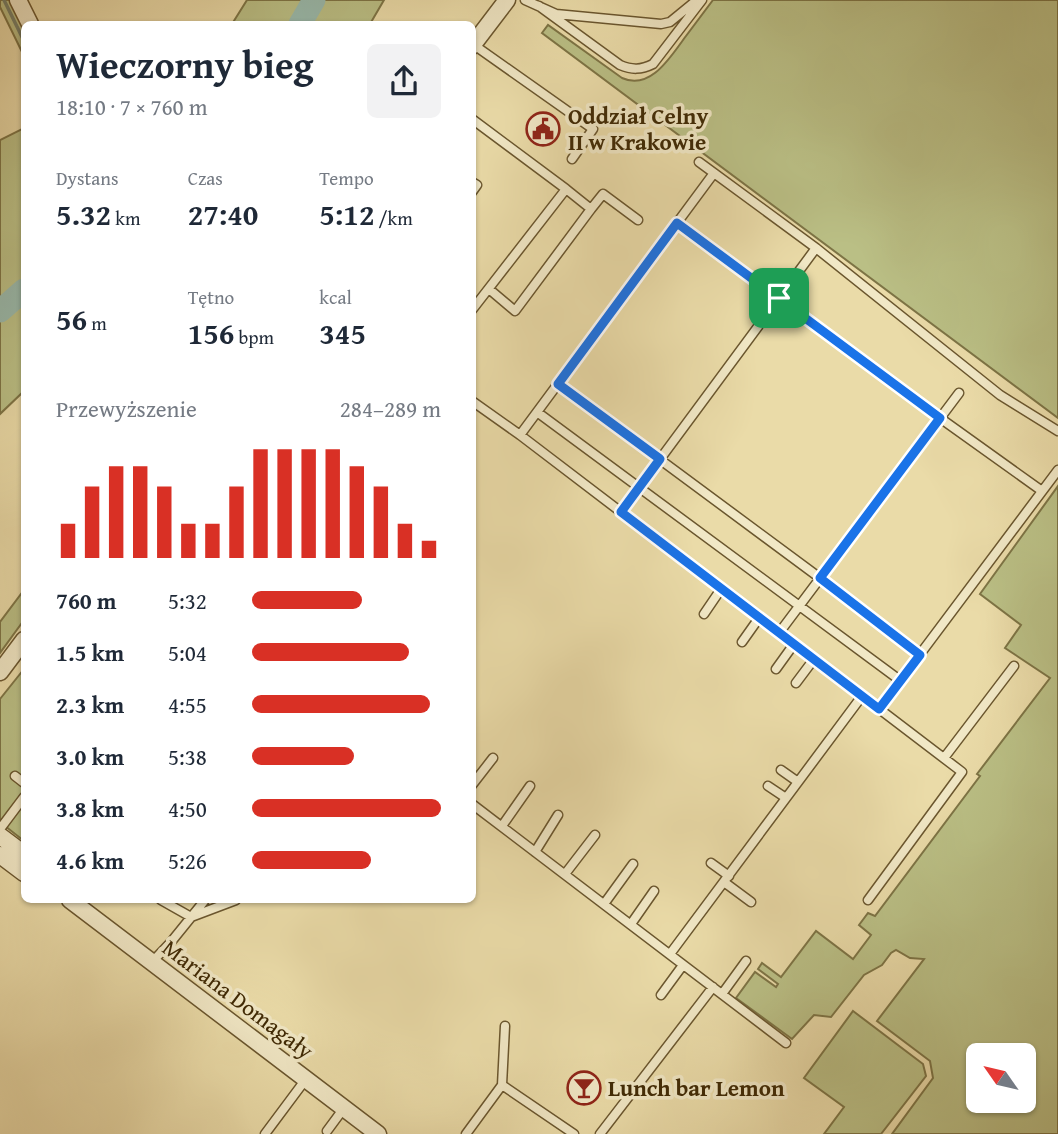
<!DOCTYPE html>
<html lang="pl">
<meta charset="utf-8">
<style>
:root{--surface:#fff;--page:#f2f2f3;--text:#1f2937;--muted:#747a83;--accent:#d93025}
body{margin:0;font-family:"Gentium Book Plus",serif;background:var(--page);color:var(--text);height:100vh;display:flex;flex-direction:column;font-size:26px;white-space:nowrap}
*{box-sizing:border-box;margin:0}
p{font-size:23px;color:var(--muted)}
.icon{flex:none;width:38px;height:38px;fill:none;stroke:currentColor;stroke-width:2;stroke-linecap:round;stroke-linejoin:round}
.map{position:relative;flex:1;overflow:hidden}
.drawer{position:absolute;left:21px;top:21px;width:455px;height:882px;display:flex;flex-direction:column;background:var(--surface);border-radius:10px;box-shadow:0 2px 5px #0004}
.drawer>*{flex:none}
.needle{width:46px;rotate:304deg}
.controls{position:absolute;left:966px;top:1043px;display:grid;gap:14px}
.controls a{display:grid;place-items:center;width:70px;height:70px;border-radius:10px;background:var(--surface);box-shadow:0 2px 5px #0004;font-size:35px}
.pin{position:absolute;display:grid;place-items:center;width:60px;height:60px;color:#fff;margin:-30px;border-radius:14px;box-shadow:0 4px 10px #0006}
.round{display:grid;place-items:center;flex:none;width:74px;height:74px;border-radius:10px;background:var(--page)}
.headline{display:flex;align-items:center;justify-content:space-between;height:119px;padding:0 35px}
h1{font-size:38px;font-weight:700;line-height:52px}
.metrics{display:grid;grid-template-columns:repeat(3,1fr);gap:10px;height:119px;padding:7px 35px}
.metrics div{display:grid;align-content:center}
.metrics b{font-size:30px;font-weight:700}
.metrics small{font-size:19px;font-weight:400}
.metrics p{font-size:19px}
.chart{height:196px;padding:14px 35px}
.chart p{display:flex;justify-content:space-between}
.chart svg{width:100%;height:126px;margin-top:7px;stroke:var(--accent);stroke-width:6}
ul{padding:0 35px;list-style:none;font-size:23px}
li{display:grid;grid-template-columns:112px 84px 1fr;align-items:center;height:52px}
li i{height:18px;border-radius:9px;background:var(--accent)}
.map>svg:first-child{display:block}
.green{fill:#babf85;stroke:#7d7445;stroke-width:2;fill-rule:evenodd}
.lines{fill:none;stroke-linecap:round;stroke-linejoin:round}
.stream{stroke:#75806a;stroke-width:3.5}
.river{stroke:#98baad;stroke-width:23}
.lane-casing{stroke:#6a562e;stroke-width:11}
.street-casing{stroke:#6a562e;stroke-width:19}
.lane{stroke:#f1e8c6;stroke-width:8}
.street{stroke:#f1e8c6;stroke-width:16}
.route-casing{stroke:#fff;stroke-width:14}
.route{stroke:#1a73e8;stroke-width:9}
.labels{text-anchor:middle;stroke-width:7;stroke-linejoin:round;paint-order:stroke}
.poi-label{font-size:23px;font-weight:bold;fill:#402a05;stroke:#f1e8c6;text-anchor:start}
.street-label{font-size:23px;fill:#402a05;stroke:#f1e8c6}
</style>
<div class="map">
<svg width="1058" height="1134" viewBox="0 0 1058 1134">
<rect width="100%" height="100%" fill="#eadba8"/>
<filter id="stains"><feTurbulence type="fractalNoise" baseFrequency=".00286" numOctaves="4"/><feColorMatrix values="0 0 0 0 .2 0 0 0 0 .09 0 0 0 0 .02 0 0 0 .5 -.17"/></filter>
<radialGradient id="worn" r=".72"><stop offset=".6" stop-color="#630" stop-opacity="0"/><stop offset="1" stop-color="#630" stop-opacity=".3"/></radialGradient>
<!-- green -->
<path class="green" d="M0,0H13L25,24L24,56L0,7Z
M247,0H384L370,24H232Z
M713,0H1058V418L542,33L548,25L622,78C651,91 671,56 686,36C695,24 704,12 713,0Z
M24,128V391L0,414V140Z
M1058,486V1134H892L933,1078L930,1061L877,1021L924,959L910,958L896,950L891,953L882,965L864,975L831,1017L814,1015L792,1039L736,998L755,972L776,987L778,984L758,969L762,963L781,977L816,931L853,959L871,935L859,925L868,913L875,916L980,776L977,774L1050,678L1005,648L1021,625L980,594ZM978,1055H1024V1101H978Z
M24,590V620L0,653V622Z
M24,669V841L0,822V699Z
M853,1011L923,1064L926,1076L881,1134H824L844,1107L804,1078Z"/>
<g class="lines">
<!-- stream -->
<path class="stream" d="M4,0L24,41"/>
<!-- river -->
<path class="river" d="M300,24L314,0
M0,311L24,290"/>
<defs>
<path id="lane" d="M525,0L556,14L661,24L670,22L697,0
M539,6L620,65C632,70 641,70 653,64L702,0
M474,45L593,129L572,159
M472,119L566,189
M699,162L816,248L1000,395L1058,431
M472,182L477,185L472,192
M677,223L940,418L1042,491
M489,289L515,311L591,209
M472,310L566,189L591,209L603,194L638,220
M558,384L820,578L920,655
M472,401L520,435L962,772L868,900
M537,412L901,681
M520,435L714,173
M621,512L816,248
M704,614L721,589
M779,633L959,393
M742,642L759,618
M776,669L794,644
M796,683L814,659
M879,709L1058,470
M944,758L1014,666
M781,770L798,782
M15,776L24,783
M472,785L493,758
M768,786L786,798
M472,804L786,1043
M502,826L530,786
M0,829L24,797
M535,852L558,815
M711,863L729,876
M565,874L595,835
M724,882L751,902
M161,900L191,917L236,900
M604,904L633,864
M631,924L654,891
M670,954L862,696
M152,962L171,942L205,900
M722,994L746,961
M661,995L683,965
M502,1085L505,1026
M327,1131L344,1108
M265,1134L306,1079
M466,1134L502,1085L574,1134
M600,1134L713,987"/>
<path id="street" d="M18,0L30,24
M472,46L507,0
M0,672L24,640
M0,836L24,854
M0,855L24,873
M70,900L378,1134"/>
</defs>
<!-- lane casing -->
<use href="#lane" class="lane-casing"/>
<!-- street casing -->
<use href="#street" class="street-casing"/>
<!-- lane -->
<use href="#lane" class="lane"/>
<!-- street -->
<use href="#street" class="street"/>
</g>
<g class="lines">
<defs>
<path id="route" d="M677,223L940,418L820,578L920,655L879,709L621,512L660,459L558,384Z"/>
</defs>
<!-- route casing -->
<use href="#route" class="route-casing"/>
<!-- route -->
<use href="#route" class="route"/>
</g>
<!-- icons -->
<defs>
<symbol id="civic-ring" viewBox="-11 -11 22 22"><circle r="9.5" fill="#f1e8c6" stroke="#8f2418" stroke-width="1.5"/><path d="M-.6-6.5H3V-4.5H.6V-3L4-1V1h2V6H-6V1h2V-1L-.6-3ZM-1.2 2.5V6h2.4V2.5Z" fill="#8f2418"/></symbol>
<symbol id="bar-ring" viewBox="-11 -11 22 22"><circle r="9.5" fill="#f1e8c6" stroke="#8f2418" stroke-width="1.5"/><path d="M-6-5H6L.8 .8V4.5H3.5V6h-7V4.5H-.8V.8Z" fill="#8f2418"/></symbol>
</defs>
<g fill-rule="evenodd">
<use href="#civic-ring" x="524" y="110" width="38" height="38"/>
<use href="#bar-ring" x="565" y="1069" width="38" height="38"/>
</g>
<g class="labels">
<!-- poi labels -->
<g class="poi-label">
<text x="568" y="124">Oddział Celny<tspan x="568" dy="26">II w Krakowie</tspan></text>
<text x="608" y="1096">Lunch bar Lemon</text>
</g>
<!-- street labels -->
<g class="street-label">
<text transform="translate(238 999) rotate(37)" y="8">Mariana Domagały</text>
</g>
</g>
<rect width="100%" height="100%" filter="url(#stains)"/>
<rect width="100%" height="100%" fill="url(#worn)"/>
</svg>
<div class="controls">
<a><svg class="needle" viewBox="-14 -14 28 28"><path d="M0-13l5 13h-10z" fill="#e53935"/><path d="M0 13l5-13h-10z" fill="#747a83"/></svg></a>
</div>
<div class="pin" style="left:779px;top:298px;background:#1e9e55"><svg class="icon" aria-label="arrive" viewBox="0 0 24 24"><path d="M6 21V4h12l-3 4 3 4H6"/></svg></div>
<section class="drawer">
<div class="headline"><div><h1>Wieczorny bieg</h1><p>18:10 · 7 × 760 m</p></div><a class="round"><svg class="icon" aria-label="share" viewBox="0 0 24 24"><path d="M12 15V3M7 8l5-5 5 5M5 13v7h14v-7"/></svg></a></div>
<div class="metrics">
<div><p>Dystans</p><b>5.32<small> km</small></b></div>
<div><p>Czas</p><b>27:40</b></div>
<div><p>Tempo</p><b>5:12<small> /km</small></b></div>
</div>
<div class="metrics">
<div><b>56<small> m</small></b></div>
<div><p>Tętno</p><b>156<small> bpm</small></b></div>
<div><p>kcal</p><b>345</b></div>
</div>
<div class="chart"><p><span>Przewyższenie</span>284–289 m</p>
<svg viewBox="0 0 160 44" preserveAspectRatio="none"><path d="M5 44V32M15 44V19M25 44V12M35 44V12M45 44V19M55 44V32M65 44V32M75 44V19M85 44V6M95 44V6M105 44V6M115 44V6M125 44V12M135 44V19M145 44V32M155 44V38"/></svg>
</div>
<ul>
<li><b>760 m</b>5:32<i style="width:58%"></i></li>
<li><b>1.5 km</b>5:04<i style="width:83%"></i></li>
<li><b>2.3 km</b>4:55<i style="width:94%"></i></li>
<li><b>3.0 km</b>5:38<i style="width:54%"></i></li>
<li><b>3.8 km</b>4:50<i style="width:100%"></i></li>
<li><b>4.6 km</b>5:26<i style="width:63%"></i></li>
</ul>
</section>
</div>
